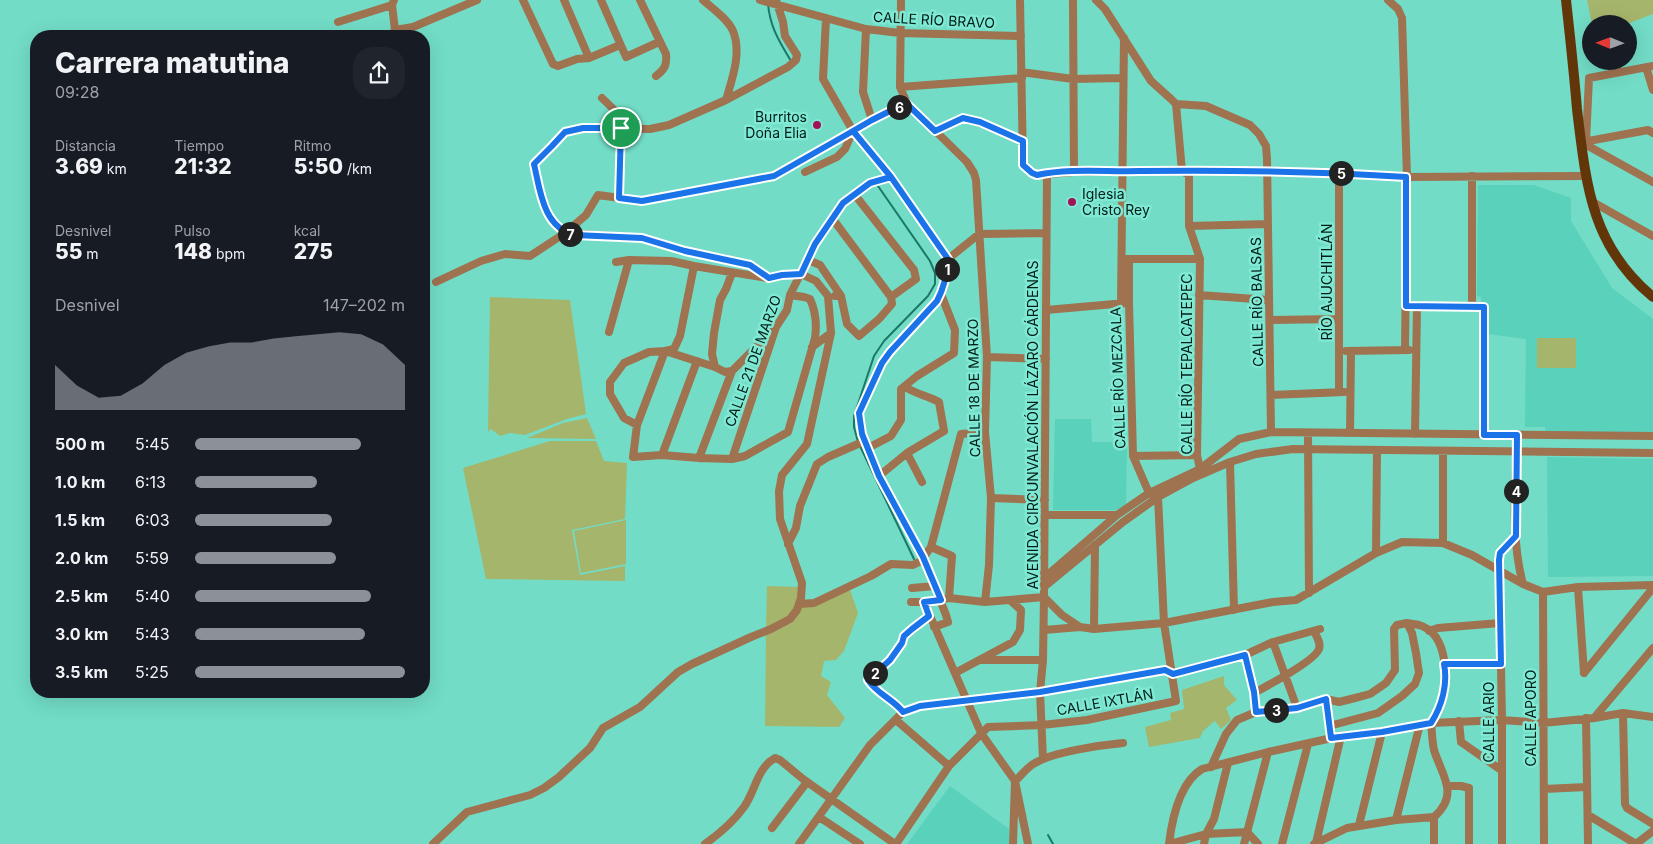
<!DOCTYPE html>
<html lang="es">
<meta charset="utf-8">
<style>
:root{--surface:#171b24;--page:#20242c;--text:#f1f3f6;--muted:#9ea1a6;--accent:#8c9099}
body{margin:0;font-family:Inter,sans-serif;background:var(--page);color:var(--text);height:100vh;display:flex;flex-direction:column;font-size:19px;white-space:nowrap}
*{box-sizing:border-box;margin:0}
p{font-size:16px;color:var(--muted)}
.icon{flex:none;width:28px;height:28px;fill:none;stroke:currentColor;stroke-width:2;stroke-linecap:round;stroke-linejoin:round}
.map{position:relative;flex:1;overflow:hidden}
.side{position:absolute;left:30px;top:30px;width:400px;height:668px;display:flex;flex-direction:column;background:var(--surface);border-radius:20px;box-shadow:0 5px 20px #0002}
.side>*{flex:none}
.needle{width:32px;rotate:271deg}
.tools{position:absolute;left:1582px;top:15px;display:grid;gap:10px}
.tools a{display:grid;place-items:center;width:55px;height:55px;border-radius:50%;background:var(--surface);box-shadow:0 5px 20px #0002;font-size:25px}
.pin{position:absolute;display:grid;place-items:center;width:42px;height:42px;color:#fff;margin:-21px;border:2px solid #fff;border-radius:50%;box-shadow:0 1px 5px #0007}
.km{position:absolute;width:25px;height:25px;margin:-12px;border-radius:50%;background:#222;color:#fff;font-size:14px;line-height:25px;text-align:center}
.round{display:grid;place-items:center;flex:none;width:52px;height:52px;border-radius:20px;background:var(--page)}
.summary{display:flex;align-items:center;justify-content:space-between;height:85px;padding:0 25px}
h1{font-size:28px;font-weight:800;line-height:38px}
.stats{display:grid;grid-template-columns:repeat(3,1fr);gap:8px;height:85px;padding:5px 25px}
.stats div{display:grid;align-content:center}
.stats b{font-size:21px;font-weight:800}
.stats small{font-size:14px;font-weight:400}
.stats p{font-size:14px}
.chart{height:140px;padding:10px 25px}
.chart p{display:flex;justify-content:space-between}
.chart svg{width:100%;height:90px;margin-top:5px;fill:var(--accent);opacity:.7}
ul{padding:0 25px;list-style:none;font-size:16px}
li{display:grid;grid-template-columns:80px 60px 1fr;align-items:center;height:38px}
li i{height:12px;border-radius:6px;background:var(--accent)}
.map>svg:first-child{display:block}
.built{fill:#5ad1ba}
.green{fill:#a6b56c}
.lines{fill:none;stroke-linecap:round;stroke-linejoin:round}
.stream{stroke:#1b7766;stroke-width:2}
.minor{stroke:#9f7250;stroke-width:8}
.major{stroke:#63360a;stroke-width:10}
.route-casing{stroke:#fff;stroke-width:10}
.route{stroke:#1a73e8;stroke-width:6}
.poi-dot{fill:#a11259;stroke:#7fe9d3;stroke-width:2}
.labels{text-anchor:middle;stroke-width:5;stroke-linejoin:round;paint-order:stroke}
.street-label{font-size:14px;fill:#001d18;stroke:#7fe9d3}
.poi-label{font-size:14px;fill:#001d18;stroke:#7fe9d3;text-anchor:end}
</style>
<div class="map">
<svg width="1653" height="844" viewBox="0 0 1653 844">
<rect width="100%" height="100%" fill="#72dcc6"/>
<!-- built -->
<path class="built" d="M1478,185H1534L1571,198V221L1612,288L1653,319V433L1546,436L1545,427H1525L1526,339L1480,333L1481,297L1477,296Z
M1055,419H1091L1092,442H1127L1126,504L1117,510H1053Z
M1547,457L1653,459V576L1548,577Z
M950,786L1009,829V844H907Z"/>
<!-- green -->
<path class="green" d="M1587,0H1653V14L1627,24H1592Z
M490,297L570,300L586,414L567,419L525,435L510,433L500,436L491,429L488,432Z
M1537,338H1576V368H1537Z
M587,418L596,439L527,438L563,423Z
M550,441H596L604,461L627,463L625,519L572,530L580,575L625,566V581L486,579L463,468Z
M626,520V564L581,573L574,531Z
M767,586L800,587V598L789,618L766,629Z
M849,587L858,613L844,651L836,660L824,661L821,676L831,682L827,695L845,718L839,727L765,726L766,632L787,623L800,605Z
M1224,676V685L1237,700L1226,708L1231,720L1221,729L1215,721L1203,731L1200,738L1149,747L1145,727L1171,720L1170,713L1184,709L1182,690Z"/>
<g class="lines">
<!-- stream -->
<path class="stream" d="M768,4C770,27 779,41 791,61
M858,442L854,427V416L874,356L884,341L928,296L935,284V273L930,261L878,186
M860,446L914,559
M1048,835L1053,844"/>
<!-- minor -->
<path class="minor" d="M394,0L392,5L395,30
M523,0L553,64L558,66L577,59L589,58L620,45
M564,0L589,58
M601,0L626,57L659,42
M640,0L666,54C667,65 665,69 656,76
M703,0C713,9 728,19 733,31C742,53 732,79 726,100
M760,0L866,29L900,33L1021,36
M901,0L900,87L907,103L967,162L974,173L976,180L987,357L985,432L991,498L989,565L985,602
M1020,0L1023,165L1032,173L1037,175L1074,172L1182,171L1339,173L1407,177L1586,176
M1073,0L1074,172
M1096,0L1105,9L1151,81L1171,99L1176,104L1206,106L1250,125L1259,134L1266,146L1267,159L1271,432
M1388,0L1398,9L1402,18L1407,177L1405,350
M826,18L823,79L853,131L891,177L948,259C947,274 944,288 937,301L890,352L882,363L859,413L862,434L879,476L923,557L946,615L948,622L934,627
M338,22L392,5
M866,29L863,92L872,120
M391,36L395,30L413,27L477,0
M1653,66L1589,78L1586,141L1590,147L1653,182
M1646,67L1653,90
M1021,72L1073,79L1123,78
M900,87L1022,78
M602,98L633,128
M1176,104L1182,171L1189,175V226L1200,259L1197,455L1200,469
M935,131L963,118L979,122L1023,141
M1583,142L1648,130L1653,133
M805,172L837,157L845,149L852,133
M1047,173L1044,597L1062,615L1080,627L1094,629L1164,623L1273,602L1296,600L1376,553L1402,542L1443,543L1472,555L1523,584L1543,592L1578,587L1653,585
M619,197L621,128
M1591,201L1653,236
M832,218L891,297
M1189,226L1268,224
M948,259L979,234L1046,233
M1124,259H1200
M808,260L820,265L841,296H835
M616,262L629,260L671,261L694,266L767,278
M694,266L680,336L674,349L665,351L637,425L633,457L662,455L699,458L732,459L745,456L788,432L815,338C817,324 816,312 810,299L804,297L790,295
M436,282L481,261L505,254L530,256L565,233L586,215L598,195L642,201L774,176L872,120L907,103
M1199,295L1269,300
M841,296L847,324L859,336L879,319L892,304L891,297L916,279L914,270L855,195
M1121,304L1124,38
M1406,306L1484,307V435
M1472,307V176
M1046,310L1126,303
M1270,320L1339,319
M609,332L629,260
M812,347L831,333
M1346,351L1409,350
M987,357L1046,359
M732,371L725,372L715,367L712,354L714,333L720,300L726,289L732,273
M905,387C916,394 928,396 939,402L944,431
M1339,392V173
M1271,395L1344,392
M637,425L624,418L610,394V382L624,363L649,352L665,351L715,367
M1308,433L1309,593
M1350,433L1351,351
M1415,434L1417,306
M1517,435C1516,484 1510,537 1523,584
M868,448L891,436L901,420V389L917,376L954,353L955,330L941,294
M1443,451V543
M907,453L922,482
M662,455L697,361
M1133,456L1197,455
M699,458L732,371L774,329
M732,459L776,327L787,310L790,295L815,244L843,203L869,183L891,177
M1230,462L1234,610
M879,476L907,453L944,431
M991,498L1045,500
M1045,515H1117
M788,544L796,528L800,506L817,464L828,457L865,441
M931,547L952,556L949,598
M1376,553L1377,450
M1044,578L1117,515L1149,493L1200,469L1239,439L1271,432L1653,436
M1044,587L1123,522L1158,497L1193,478L1230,462L1256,454L1293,449L1653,453
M1578,587L1584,673
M912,588L935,586
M1543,592L1544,844
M911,602H924L949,598L985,602L1044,597L1043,660L1040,692L1043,759
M924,602L981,733L1015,781L1028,844
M799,604L814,603L871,576L891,564L913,565L921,561L931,547L961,434L985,432
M1094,629L1095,545
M1044,630L1080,627
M1429,631L1438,628L1500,623
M1273,642L1297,708
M1245,655L1254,693L1256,712
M981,660H1043
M1445,664H1501
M955,673L1013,642L1020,630L1021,610L1011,601
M1584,673L1653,588
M1254,693C1267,686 1315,661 1319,649C1321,643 1317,637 1314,631
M1326,699L1330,729
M903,712C893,699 877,694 868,680L890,660L902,643L904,637L929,616
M1623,713L1625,804L1627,808L1653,824
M1586,718L1588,844
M1594,718L1653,648
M896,720L949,766
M1459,721L1461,742L1501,770
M1329,726L1378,713L1402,696L1415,684L1419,673L1416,653L1412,633L1407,623C1411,624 1415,624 1419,625C1450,634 1449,685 1439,709C1438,714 1434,718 1431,723
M1211,767L1226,734L1237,720L1256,712L1297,708L1326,699L1339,702L1355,698L1370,694L1386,683L1395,670L1394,629L1397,625L1407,623
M1447,786H1461L1469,788V844
M1544,789L1586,787
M1588,815L1636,844
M819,817L860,844
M1396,820L1420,724
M1359,825L1382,732
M772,828L807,782
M1316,843L1341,736
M433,844L467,812L530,795L544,788L559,777L590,748L603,728L640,707L678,672L692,664L751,637L771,629L790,619L797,610L801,598L802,583L780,519L779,491L782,475L807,444L831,333L828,296L816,281L801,274L782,275L769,278L750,265L685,251L642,238L565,233C542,219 539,188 534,164L553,146L565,132L583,128L650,129L669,125L726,100L788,67L796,60L797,55L785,36L783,22L776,0
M705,844C719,834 734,821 744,807C755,792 757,768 775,758L780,760L803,779L895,844
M799,844L870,745L903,712L920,706L1040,692L1165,670L1173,674L1245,655L1273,642L1320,629
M896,844L949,766L988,727L1042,725L1087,720L1176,701L1164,623L1158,497L1149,493L1133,456L1129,303V259
M1013,844L1015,781C1021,776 1027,767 1035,763C1053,752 1101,745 1123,743
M1169,844C1172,819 1179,783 1202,769L1268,752L1341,736L1382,732L1431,723L1502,720L1543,723L1594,718L1623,713L1653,717
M1169,844L1206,834L1247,832L1258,844
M1204,844L1206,834L1214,819L1228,763
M1244,844L1268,752
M1282,844L1308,744
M1314,844L1347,828L1396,820L1434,817C1460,794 1442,776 1434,750C1432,741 1432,731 1431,723
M1434,844V817
M1502,844V720L1499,560L1500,553L1516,535
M1636,844L1653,831"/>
<!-- major -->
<path class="major" d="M1566,0C1570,36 1574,73 1577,109C1586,184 1591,246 1653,297"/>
</g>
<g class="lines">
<defs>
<path id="route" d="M621,128L619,198L642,201L774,176L853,131L891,177L948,259C947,274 944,288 937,301L890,352L882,363L859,413L862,434L879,476L923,557L941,600L924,602L929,616L912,629L904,636L902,643L890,660L868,680C877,694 893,699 903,712L920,706L1040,692L1165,670L1173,674L1245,655L1254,692L1256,712L1297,708L1326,699L1331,738L1382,732L1431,723C1442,706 1448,684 1444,664H1501L1499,560L1500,553L1516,536L1517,435H1484V307L1406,306V177C1318,171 1228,170 1139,171C1106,172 1070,168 1037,175L1032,173L1023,165V141L980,122L963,118L935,131L906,103L872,120L853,131L891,177L870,183L843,203L815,244L801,274L782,275L769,278L750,265L685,251L642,238L575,235C543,228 540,190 534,164L552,146L565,132L583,128H621"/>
</defs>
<!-- route casing -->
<use href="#route" class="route-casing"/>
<!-- route -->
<use href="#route" class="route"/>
</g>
<!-- markers -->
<g class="poi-dot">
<circle cx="817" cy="125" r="5"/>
<circle cx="1072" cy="202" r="5"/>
</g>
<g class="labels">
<!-- street labels -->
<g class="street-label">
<text transform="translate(934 20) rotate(3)" y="5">CALLE RÍO BRAVO</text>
<text transform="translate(1327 282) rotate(-90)" y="5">RÍO AJUCHITLÁN</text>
<text transform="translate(1257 302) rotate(-91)" y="5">CALLE RÍO BALSAS</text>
<text transform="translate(753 361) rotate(-70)" y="5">CALLE 21 DE MARZO</text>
<text transform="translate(1187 364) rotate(-90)" y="5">CALLE RÍO TEPALCATEPEC</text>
<text transform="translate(1118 378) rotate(-92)" y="5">CALLE RÍO MEZCALA</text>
<text transform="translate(974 388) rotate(-91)" y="5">CALLE 18 DE MARZO</text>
<text transform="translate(1033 425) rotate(-90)" y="5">AVENIDA CIRCUNVALACIÓN LÁZARO CÁRDENAS</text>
<text transform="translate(1105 702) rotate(-10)" y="5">CALLE IXTLÁN</text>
<text transform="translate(1531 718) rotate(-90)" y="5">CALLE APORO</text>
<text transform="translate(1489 722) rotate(-90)" y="5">CALLE ARIO</text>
</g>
<!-- poi labels -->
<g class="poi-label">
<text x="807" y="122">Burritos<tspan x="807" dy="16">Doña Elia</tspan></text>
<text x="1082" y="199" text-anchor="start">Iglesia<tspan x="1082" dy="16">Cristo Rey</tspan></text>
</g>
</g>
</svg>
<div class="tools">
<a><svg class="needle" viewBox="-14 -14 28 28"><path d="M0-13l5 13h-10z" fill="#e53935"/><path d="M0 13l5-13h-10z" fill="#9ea1a6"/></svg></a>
</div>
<div class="pin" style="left:621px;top:128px;background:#1e9e55"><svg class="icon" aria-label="arrive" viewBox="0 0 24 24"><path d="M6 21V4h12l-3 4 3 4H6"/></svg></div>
<b class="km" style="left:947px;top:269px">1</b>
<b class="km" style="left:875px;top:673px">2</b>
<b class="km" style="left:1276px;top:710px">3</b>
<b class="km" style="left:1516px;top:491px">4</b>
<b class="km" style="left:1341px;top:173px">5</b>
<b class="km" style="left:899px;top:107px">6</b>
<b class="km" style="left:570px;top:234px">7</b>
<section class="side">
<div class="summary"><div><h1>Carrera matutina</h1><p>09:28</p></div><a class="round"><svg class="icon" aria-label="share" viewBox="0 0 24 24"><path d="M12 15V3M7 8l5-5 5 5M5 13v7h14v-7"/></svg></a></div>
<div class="stats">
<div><p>Distancia</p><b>3.69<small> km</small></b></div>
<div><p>Tiempo</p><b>21:32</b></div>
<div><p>Ritmo</p><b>5:50<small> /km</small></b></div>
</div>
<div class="stats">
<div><p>Desnivel</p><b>55<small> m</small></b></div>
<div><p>Pulso</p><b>148<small> bpm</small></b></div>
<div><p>kcal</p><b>275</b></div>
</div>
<div class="chart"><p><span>Desnivel</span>147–202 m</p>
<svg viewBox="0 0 160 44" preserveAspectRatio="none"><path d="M0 44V22L10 32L20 38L30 37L40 31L50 22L60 16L70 13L80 11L90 11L100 9L110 8L120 7L130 6L140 7L150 12L160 22V44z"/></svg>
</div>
<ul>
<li><b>500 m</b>5:45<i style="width:79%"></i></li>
<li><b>1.0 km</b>6:13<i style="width:58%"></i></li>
<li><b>1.5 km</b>6:03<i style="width:65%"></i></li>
<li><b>2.0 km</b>5:59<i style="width:67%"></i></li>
<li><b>2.5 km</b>5:40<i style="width:84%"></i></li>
<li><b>3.0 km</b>5:43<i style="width:81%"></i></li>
<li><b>3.5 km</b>5:25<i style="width:100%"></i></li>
</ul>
</section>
</div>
